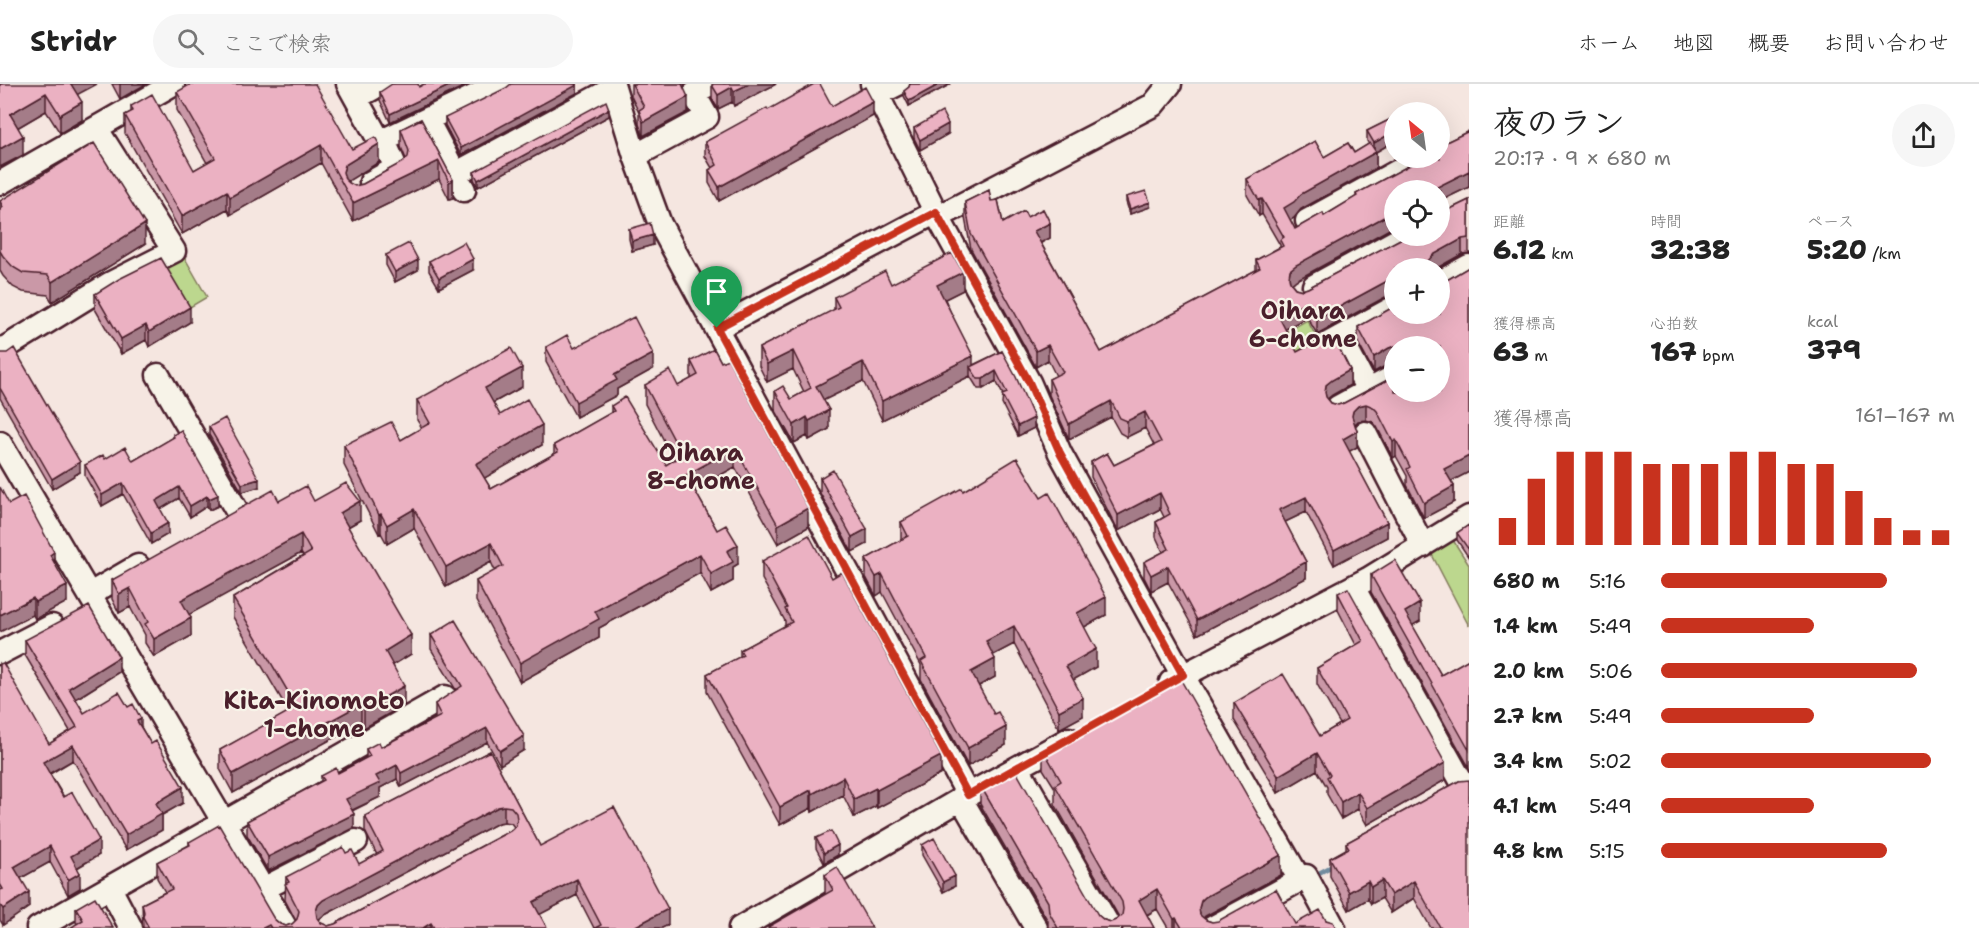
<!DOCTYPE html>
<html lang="ja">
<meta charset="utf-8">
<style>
:root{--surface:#fff;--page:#f6f6f6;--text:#222;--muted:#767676;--line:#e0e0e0;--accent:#c8321e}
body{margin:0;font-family:"Shantell Sans","Klee One",sans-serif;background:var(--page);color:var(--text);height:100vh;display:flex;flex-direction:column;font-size:22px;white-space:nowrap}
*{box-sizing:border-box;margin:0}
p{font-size:20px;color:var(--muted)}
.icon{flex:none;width:33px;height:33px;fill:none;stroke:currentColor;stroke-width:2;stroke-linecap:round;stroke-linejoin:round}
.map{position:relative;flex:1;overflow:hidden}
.drawer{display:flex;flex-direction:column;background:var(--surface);width:510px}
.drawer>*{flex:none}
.needle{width:39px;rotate:331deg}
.tools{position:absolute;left:1384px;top:18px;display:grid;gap:12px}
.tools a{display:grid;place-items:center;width:66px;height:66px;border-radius:50%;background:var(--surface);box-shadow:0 6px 24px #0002;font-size:30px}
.pin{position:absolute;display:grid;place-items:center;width:51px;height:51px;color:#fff;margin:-62px -26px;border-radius:50% 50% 50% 0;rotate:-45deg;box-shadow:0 0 6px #0007}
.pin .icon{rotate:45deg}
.round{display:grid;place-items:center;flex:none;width:63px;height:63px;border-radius:32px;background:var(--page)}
.summary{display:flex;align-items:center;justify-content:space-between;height:102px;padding:0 24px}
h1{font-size:33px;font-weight:800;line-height:45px}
.figures{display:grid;grid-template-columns:repeat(3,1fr);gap:9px;height:102px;padding:6px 24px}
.figures div{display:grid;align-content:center}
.figures b{font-size:26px;font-weight:800}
.figures small{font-size:16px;font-weight:400}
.figures p{font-size:16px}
.chart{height:168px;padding:12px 24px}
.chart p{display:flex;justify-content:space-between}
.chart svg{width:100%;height:108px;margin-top:6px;stroke:var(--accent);stroke-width:6}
ul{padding:0 24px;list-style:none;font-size:20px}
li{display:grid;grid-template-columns:96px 72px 1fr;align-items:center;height:45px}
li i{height:15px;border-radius:8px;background:var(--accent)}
header{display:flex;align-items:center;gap:36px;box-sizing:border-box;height:84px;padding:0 30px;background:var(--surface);border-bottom:2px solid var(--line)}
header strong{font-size:28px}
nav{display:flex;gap:33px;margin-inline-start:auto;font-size:21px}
.search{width:420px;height:54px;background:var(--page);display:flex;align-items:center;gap:15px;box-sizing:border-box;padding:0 21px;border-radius:33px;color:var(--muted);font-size:22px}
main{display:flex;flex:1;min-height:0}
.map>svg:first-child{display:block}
.green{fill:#bcd78e;stroke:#837b5c;stroke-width:1.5}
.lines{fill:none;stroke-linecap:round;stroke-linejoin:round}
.stream{stroke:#718c9f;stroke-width:4.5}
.minor-casing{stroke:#4a1f2b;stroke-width:27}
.minor{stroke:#f7f3e8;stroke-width:22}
.wall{fill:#ca98a7;stroke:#4a1f2b;stroke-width:1.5;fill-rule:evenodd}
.shaded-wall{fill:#a47c88;stroke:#4a1f2b;stroke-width:1.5}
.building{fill:#ebb1c2;stroke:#4a1f2b;stroke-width:1.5;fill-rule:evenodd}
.route-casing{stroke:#fff;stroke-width:12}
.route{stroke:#c8321e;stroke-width:8}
.labels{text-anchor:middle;stroke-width:4.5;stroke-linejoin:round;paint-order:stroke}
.neighbourhood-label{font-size:24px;font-weight:bold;fill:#4a1f2b;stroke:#f7f3e8}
</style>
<header>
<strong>Stridr</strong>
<div class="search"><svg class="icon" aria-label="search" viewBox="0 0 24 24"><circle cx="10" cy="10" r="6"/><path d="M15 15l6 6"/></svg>ここで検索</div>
<nav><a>ホーム</a><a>地図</a><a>概要</a><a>お問い合わせ</a></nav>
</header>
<main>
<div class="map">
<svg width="1469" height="844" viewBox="0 0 1469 844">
<rect width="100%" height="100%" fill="#f5e6e0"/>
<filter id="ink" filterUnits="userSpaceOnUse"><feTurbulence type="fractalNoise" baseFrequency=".0167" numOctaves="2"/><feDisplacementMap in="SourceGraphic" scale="12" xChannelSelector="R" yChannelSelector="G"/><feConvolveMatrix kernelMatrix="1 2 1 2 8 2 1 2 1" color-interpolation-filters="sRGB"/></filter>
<g filter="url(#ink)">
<!-- green -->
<path class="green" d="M182,169L207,213L185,226L160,181Z
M1307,236L1323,265L1301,277L1286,248Z
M1451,453L1469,481V542L1429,465Z"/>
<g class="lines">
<!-- stream -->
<path class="stream" d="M1319,789L1334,781"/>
<defs>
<path id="minor" d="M348,0L380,58L500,0
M613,0L635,72L660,140L968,711
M872,0L938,133L1029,298L1060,369L1183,592L1300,796L1212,844
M878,10L898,0
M356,14L381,0
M427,36L464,106
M635,72L707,33L694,10L712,0
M455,90L614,4
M371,98L396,84L384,57
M0,99L173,0
M938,133L1153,21L1170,0
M1307,137L1422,74
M1440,198L1469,182
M1314,202L1405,152
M717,244L936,128
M1340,253L1368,306
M1324,262L1395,223
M0,267L109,200L174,167L96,44
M158,291L237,427
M1338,323L1395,292
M1365,349L1423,462
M0,359L286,844
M1353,503L1464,702
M90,510L138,482
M0,569L52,542
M1171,598L1368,495L1469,433
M1018,684L1110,844
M961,715L1036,844
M1306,792L1334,844
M110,804L131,844
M263,805L356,757
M38,844L445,613
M740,844L968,711L1069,655"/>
</defs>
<!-- minor casing -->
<use href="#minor" class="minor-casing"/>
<!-- minor -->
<use href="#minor" class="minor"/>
</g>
<!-- wall -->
<path class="wall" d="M0,0L77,10L82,36L60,49L46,27L17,44L23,71Z
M112,0H146L120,15Z
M424,0H469L390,38L380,16V8L419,3Z
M577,0V9L461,71L445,41V34Z
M631,0H686L683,3L688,28L643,52L639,40V29L631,12Z
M776,0L734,22L732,18L718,25L712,15V1Z
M910,0H951L909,22L904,12V7L909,3Z
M177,8L352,65L379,78L347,97L349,99L355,102L363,100L403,78L406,75L401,63V45L421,35L453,96V114L449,115L439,95L353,137L321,79L230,131L227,125L182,150L125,49V31L131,28V22L194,86L207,79L177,26Z
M832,22L873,32L719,117L709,99V86L712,84L705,72V58L768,26Z
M609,32L478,103L474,95V88Z
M1395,33V57L1376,68V84L1301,125L1294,134L1290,136L1295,145L1323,129L1324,132L1356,113V110L1423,74H1440V61L1469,47V103L1440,117V106H1395V142L1296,196L1292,200L1295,204L1302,206L1308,204L1406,152H1440V130L1469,116V169L1462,170L1437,184H1395V210L1389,211L1317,250L1307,233L1285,245L1297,268L1316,258L1324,260L1335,256L1350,286V301L1332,311L1328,315L1331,319L1338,321L1344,319L1395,292V308H1440V262H1395V279L1389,280L1374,288L1358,259V243L1395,222V230H1440V200L1469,183V388L1451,397L1454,402V418L1424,434L1407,401V392L1396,372L1393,374L1377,343L1373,338L1366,336L1358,337L1355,341L1357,347V363L1349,367L1387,438V453L1334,481L1306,428L1285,438L1306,478V494L1197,551L1168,498L1151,507L1144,493V478L1163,468L1156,453V438L1164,433L1160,425L1118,447L1091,393V378L1107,369L1114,381L1154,361L1145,344L1127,353L1120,349L1111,333L1069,355L1049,311V295L1056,292L1048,276L1036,283L971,165L965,134V118L989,106L991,117L998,116L1003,139L1024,127L1027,133L1043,125L1050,139V154L1041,159L1101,268L1256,186V176L1280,163V161L1262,130L1259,132L1247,111V95L1315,57L1324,73L1348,59L1354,69L1369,60L1367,57V47Z
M914,44L948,50L920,66L914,54Z
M1126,113L1150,123L1130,130L1126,118Z
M0,117L145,160L52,218L48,211L23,208L13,203L3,192L0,187Z
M629,145L653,161L632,167L629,155Z
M386,171L418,186L395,198L386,181Z
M429,177L473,186L439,204L429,187Z
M891,200L963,206L945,215L973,281L1002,267L1034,344L1018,352L1002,320L1003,311L996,297L983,305H978L970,292L882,336L863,297L824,316L829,345L809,356L807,352L794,359L775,325V307L791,315L804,308L793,285L767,298L759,282V264L834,226V213Z
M95,210L190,238L149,263L146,256L121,270L95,225Z
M546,263L574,264L653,285L617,305V311L576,333L546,278Z
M0,269L80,388L52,405L0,314Z
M691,277L808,443L778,460L735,383L694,405L717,446L738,480L733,483V497L711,509L700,489L599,544V554L520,598L476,517V497L495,487L491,478L446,503L414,444L387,460L381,449L379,450L344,381V361L401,356L422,344L417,336V316L522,303L493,319L500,331L542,361L484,394L491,405L554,370V361L611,329V322L666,381L674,376L645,320V301L678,302L691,295Z
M209,343L259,403L242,408L209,351Z
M173,351L218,422L209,426L207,422L190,433L179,414L160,425L168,450L151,460L123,410L102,422L85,392V381L105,375L133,377L173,354Z
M820,394L867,460L852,468L820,409Z
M963,407L1106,531L1084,543L1096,583L1073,596L1083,632L1059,645L1014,560L993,571L995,593L979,602L1006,661L968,682L921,595V581L882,508L876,512L866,493V475L901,456V438Z
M279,417H314L360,436L348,443L411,570L393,581L404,621L364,644L361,639L233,709L220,685V666L289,628L233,533V514L303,472L301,469L189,530L191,552L154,573L145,559V551L130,523L119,529L112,515V496Z
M9,420L54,478L67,518L35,535L33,531Z
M1469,441V474L1457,456V449Z
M762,477L941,690L877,724L876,722L854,733L843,711L812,728L811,724L780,741L707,608V590L740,573V566L785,542V537L762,495Z
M1371,491L1420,537L1412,541L1441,591L1469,575V683L1371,508Z
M1338,509L1445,696L1367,741L1358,725L1341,735L1327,710V703L1317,686L1278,709L1234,636V619L1320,652L1340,640L1317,600V584L1356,561L1338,526Z
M431,551L524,666L500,681L487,658L401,703L397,695L380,704V713L352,727L354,744L268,787L247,751V737L321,697V692L338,689L366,674V665L381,663L435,635V620L456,606L431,565Z
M25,556L119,588L76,615L84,629L128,623L141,643L183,719L162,731V746L126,766L73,676L50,690L99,771L77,784L80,804L68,811L50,778L21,794L29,823L3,841L0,836V580L49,660L70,647L25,571Z
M1043,665L1281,791L1205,832L1203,834L1206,836L1212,838L1295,840L1326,836L1336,844H1168L1157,825L1147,831L1154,844H1048V837L980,720V701L1098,831L1104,836L1111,838L1116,836L1119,833L1055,720V704L1043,685Z
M490,667L540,762L668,841L662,844H594L577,811L540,830L547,844H143L142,820L165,808L157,794V778L189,761V758L280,840L286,842L292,840L296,837L285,816L286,793L346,769L359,780L377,771L365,747V732ZM504,738L511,739L514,743L510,747L335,840L328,842L321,839L319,836L323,832L498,739Z
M1459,697L1469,844H1431L1414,814L1391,829L1382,814L1371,820L1368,815L1349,826L1330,792V774L1346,765V759Z
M816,754L838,771L824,779L816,764Z
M922,761L955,802L943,808L922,771Z
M825,791L872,844L825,810Z
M76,824L113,844L77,840L76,838Z"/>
<!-- shaded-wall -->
<path class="shaded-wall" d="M69,0H97L69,15Z
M120,0H146L120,15Z
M453,0H469L390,38V30Z
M574,0H577V9L461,71V64Z
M749,0H776L734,22V7Z
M940,0H951L909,22V17Z
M732,3V18L718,25V11Z
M46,9V27L10,48V30Z
M688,13V28L643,52V38Z
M82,18V36L60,49V31Z
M873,18V32L719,117V103Z
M609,25V32L478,103V96Z
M948,40V50L920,66V56Z
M1395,47V57L1374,69V59Z
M23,52V71L0,83V65Z
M379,60V78L345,99L343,88L345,81Z
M321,61V79L230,131V113Z
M1376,68V84L1301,125L1294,134L1284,140V124L1301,110Z
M439,77V95L353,137V119Z
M1469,87V103L1440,117V106H1432L1433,105Z
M453,96V114L449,115V98Z
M227,107V125L182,150V132Z
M1262,115V130L1259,132V116Z
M1150,118V123L1130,130V125Z
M1395,127V142L1296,196L1290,201L1289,193L1290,186L1296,181Z
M1050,139V154L1034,162V147Z
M145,140V160L52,218V198Z
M653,151V161L632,167V157Z
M1462,155V170L1437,184H1417L1433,171Z
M473,175V186L439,204V194Z
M418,176V186L395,198V188Z
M963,188V206L937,219V201Z
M1395,194V210L1389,211L1317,250V235L1389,196Z
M1307,218V233L1279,249V233Z
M190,223V238L149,263V248Z
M146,241V256L121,270V255Z
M1048,261V276L1036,283V267Z
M1395,263V279L1389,280L1374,288V273L1389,264Z
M793,267V285L767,298V280Z
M653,270V285L617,305V311L576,333V318L614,291Z
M973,272V287L970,283V292L882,336V317Z
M863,278V297L816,320V302Z
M522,284V303L485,323V304Z
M1350,286V301L1332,311L1326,316L1325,308L1326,301L1332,296Z
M996,287V297L983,305V295Z
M1111,317V333L1069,355V340Z
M1366,320V336L1358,337L1353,342L1352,332L1353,327L1358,322Z
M829,326V345L809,356V337Z
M1145,328V344L1127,353V337Z
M807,333V352L794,359V341Z
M1034,334V344L1018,352V342Z
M542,341V361L476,399V380Z
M1357,347V363L1343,371V355Z
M1396,356V372L1393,374V358Z
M735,364V383L686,410V391Z
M1469,372V388L1444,401V385Z
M80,378V388L52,405V395Z
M259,395V403L242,408V400Z
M123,399V410L102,422V411Z
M1454,402V418L1424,434V419Z
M179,403V414L156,428V417Z
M1160,409V425L1118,447V431Z
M218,411V422L209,426V415Z
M207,412V422L190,433V422Z
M1306,413V428L1279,441V426Z
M360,417V436L340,447V429Z
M808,424V443L778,460V441Z
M414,425V444L387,460V441Z
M381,430V449L379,450V431Z
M1387,438V453L1334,481V466Z
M168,439V450L151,460V449Z
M867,445V460L852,468V453Z
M301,450V469L181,535V516Z
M491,459V478L446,503V483Z
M738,461V480L733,483V497L711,509V490L727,467Z
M54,468V485L50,471Z
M700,470V489L599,544V554L520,598V579L595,527Z
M1306,478V494L1197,551V536Z
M1168,482V498L1151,507V491Z
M882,490V508L876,512V493Z
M67,502V518L35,535V518Z
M130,504V523L119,529V510Z
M1106,513V531L1077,547V529Z
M33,514V531L0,548V531Z
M1420,519V537L1405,546V528Z
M191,534V552L154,573V555Z
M1014,542V560L986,575V557Z
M411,551V570L385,586V567Z
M1096,565V583L1066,600V582Z
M119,573V588L69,619V604Z
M995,575V593L971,606V588Z
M404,602V621L364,644V625Z
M1083,614V632L1059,645V627Z
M361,620V639L233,709V690Z
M141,635V650L137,637Z
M1006,643V661L968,682V664Z
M487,644V658L401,703V689Z
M524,652V666L500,681V667Z
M73,661V676L43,693V678Z
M1317,669V686L1278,709V692Z
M941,672V690L877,724V706Z
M1445,679V696L1367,741V724Z
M397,681V695L380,704V713L346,729V715L376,692Z
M843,693V711L812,728V710Z
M183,703V719L162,731V746L126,766V751L156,719Z
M876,704V722L854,733V715Z
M811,706V724L780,741V723Z
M1358,708V725L1341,735V718Z
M504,722V738L498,739L323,832L318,836L316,827L318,821L323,816L498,723Z
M354,730V744L268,787V773Z
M99,756V771L71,787V772Z
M838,761V771L824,779V769Z
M50,762V778L14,798V783Z
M1281,771V791L1205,832L1201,837L1199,824L1201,817L1205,813Z
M80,789V804L68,811V796Z
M955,792V802L943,808V798Z
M577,795V811L533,834V818Z
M1382,796V814L1371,820V803Z
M1368,797V815L1349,826V808Z
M1414,797V814L1391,829V811Z
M1157,805V825L1139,835V816Z
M29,808V823L3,841V825Z
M668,825V841L662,844H632Z
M1176,834V844H1174V835Z
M431,839V844H423Z"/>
<!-- building -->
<path class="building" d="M0,0H71L82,18L60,31L46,9L10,30L23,52L0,65Z
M191,0H315L352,65L375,53L379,60L345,81L343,88L345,95L349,99L355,102L363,100L403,78L408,73L409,67L401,45L421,35L453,96L449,98L439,77L353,119L321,61L230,113L227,107L182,132L125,31L133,27L131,22L152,10L194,86L215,74L177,8Z
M392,0H418L419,3L424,0H453L390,30L380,8Z
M511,0H577V1L461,64L445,34L506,4Z
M632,0H682L688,13L643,38L639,26L644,23Z
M713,0H749L734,7L732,3L718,11L712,1Z
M814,0H820L832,22L865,3L873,18L719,103L709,86L717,81L705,58L767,24L768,26Z
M910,0H940L909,17L904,7L909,3Z
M606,17L609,25L478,96L474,88Z
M1418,21L1422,28H1403Z
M942,28L948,40L920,56L914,44Z
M1395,33V47L1374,59L1367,47Z
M1469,47V87L1433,105L1432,106H1395V127L1296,181L1290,186L1289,193L1290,198L1295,204L1302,206L1308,204L1406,152H1440V130L1469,116V154L1462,155L1433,171L1428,177L1417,184H1395V194L1389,196L1317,235L1307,218L1279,233L1297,268L1316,258L1324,260L1335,256L1350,286L1332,296L1326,301L1325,308L1326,313L1331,319L1338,321L1344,319L1395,292V308H1440V262H1395L1389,264L1374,273L1358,243L1395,222V230H1440V200L1469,183V372L1444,385L1454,402L1424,419L1407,385L1410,383L1396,356L1393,358L1377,327L1373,323L1366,320L1358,322L1353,327L1352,332L1357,347L1343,355L1387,438L1334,466L1306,413L1279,426L1306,478L1197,536L1168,482L1151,491L1144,478L1169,465L1156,438L1170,430L1160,409L1118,431L1091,378L1107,369L1114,381L1161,358L1145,328L1127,337L1120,334L1111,317L1069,340L1049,295L1063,288L1048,261L1036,267L971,150L965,118L989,106L991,117L998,116L1003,139L1024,127L1027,133L1043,125L1050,139L1034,147L1101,268L1260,184L1256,176L1283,162L1280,156L1284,153L1262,115L1259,116L1247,95L1315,57L1324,73L1348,59L1354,69L1370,59L1376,68L1301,110L1294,118L1284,124L1295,145L1323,129L1324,132L1357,112L1356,110L1423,74H1440V61Z
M94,59L145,140L52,198L48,191L23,189L13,183L3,172L0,167V126L3,123L0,117Z
M1146,107L1150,118L1130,125L1126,113Z
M650,139L653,151L632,157L629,145Z
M464,158L473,175L439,194L429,177Z
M409,159L418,176L395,188L386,171Z
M952,169L963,188L937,201L973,272L882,317L863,278L816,302L829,326L809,337L807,333L794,341L775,307L783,302L791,315L811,304L793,267L767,280L759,264L839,223L834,213L885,187L891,200Z
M161,174L190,223L149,248L146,241L121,255L95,210L119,195Z
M634,233L653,270L614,291L617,296L576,318L546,263L567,251L574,264Z
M14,264L80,378L52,395L0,304V269H7Z
M511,264L522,284L485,304L500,331L527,315L542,341L476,380L491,405L558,368L554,361L614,327L611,322L625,313L666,381L682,371L645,301L670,286L678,302L698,291L691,277L714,265L721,278L728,275L808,424L778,441L735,364L686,391L717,446L726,441L738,461L727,467L733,478L711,490L700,470L595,527L599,535L520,579L476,497L503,482L491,459L446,483L414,425L387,441L381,430L379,431L344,361L391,338L401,356L430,339L417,316Z
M1002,267L1016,293L1034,334L1018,342L1002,311L1007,309L996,287L983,295H978L970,283Z
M225,334L259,395L242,400L209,343Z
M181,346L218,411L209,415L207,412L190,422L179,403L156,417L168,439L151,449L123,399L102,411L85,381L103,371L105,375L125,363L133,377L174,353L173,351Z
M1017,374L1041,414L1049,409L1106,513L1077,529L1096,565L1066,582L1083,614L1059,627L1014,542L986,557L995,575L971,588L994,630L998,628L1006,643L968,664L921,577L926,574L882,490L876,493L866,475L908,452L901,438L962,404L963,407Z
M833,386L867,445L852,453L820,394Z
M346,399L360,417L340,429L411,551L385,567L404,602L364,625L361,620L233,690L220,666L297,623L233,514L311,468L301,450L181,516L191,534L154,555L145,540L148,538L130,504L119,510L112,496L273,406L279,417L306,402L314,417Z
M0,403L9,420L24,412L54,468L50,471L67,502L35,518L33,514L0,531Z
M1469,441V466L1457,449Z
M809,451L832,494L842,488L941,672L877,706L876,704L854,715L843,693L812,710L811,706L780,723L707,590L743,571L740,566L792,538L785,525L787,524L762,477Z
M1395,476L1420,519L1405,528L1441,591L1469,575V666L1371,491Z
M1348,504L1445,679L1367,724L1358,708L1341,718L1327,693L1330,691L1317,669L1278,692L1234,619L1283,590L1320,652L1347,636L1317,584L1363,557L1338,509Z
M89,522L119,573L69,604L84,629L119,608L128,623L133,620L141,635L137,637L151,660L156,657L183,703L156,719L162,730L126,751L73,661L43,678L63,713L72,708L99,756L71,772L80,789L68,796L50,762L14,783L29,808L3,825L0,821V806L3,805L0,800V580L3,579L49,660L77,643L25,556Z
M455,536L524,652L500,667L487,644L401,689L397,681L376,692L380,699L346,715L354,730L268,773L247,737L324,696L321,692L336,684L338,689L370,672L366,665L379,658L381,663L441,632L435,620L462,602L431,551Z
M1178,591L1281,771L1205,813L1201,817L1199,824L1200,831L1206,836L1212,838L1218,837L1276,805L1295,840L1320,826L1326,836L1333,838L1336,844H1182L1176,834L1174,835L1157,805L1139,816L1154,844H1058L1049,828L1048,818L980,701L1013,682L1098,831L1104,836L1111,838L1116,836L1122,831L1123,825L1122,818L1055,701L1061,697L1043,665Z
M490,667L540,762L614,723L668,825L632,844H595L601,841L577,795L533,818L547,844H434L431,839L423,844H271L269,841L263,844H149L143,833L144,828L142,820L172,805L157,778L190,761L189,758L219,741L274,835L280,840L286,842L292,840L297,835L299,827L285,800L289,798L286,793L343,763L346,769L352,766L359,780L383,767L365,732ZM504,722L511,723L516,729L517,735L516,742L510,747L335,840L328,842L321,839L317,834L316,827L318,821L323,816L498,723Z
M1469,696V844H1439L1440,843L1414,797L1391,811L1382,796L1371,803L1368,797L1349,808L1330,774L1349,764L1346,759L1459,697Z
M831,747L838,761L824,769L816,754Z
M934,754L955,792L943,798L922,761Z
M837,783L872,844H768V843L833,806L825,791Z
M95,813L113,844H70L83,836L76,824Z"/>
</g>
<g class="lines" filter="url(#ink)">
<defs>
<path id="route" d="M936,128L1029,298L1060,369L1183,591L968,711L717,244Z"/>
</defs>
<!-- route casing -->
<use href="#route" class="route-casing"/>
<!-- route -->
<use href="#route" class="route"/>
</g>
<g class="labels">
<!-- neighbourhood labels -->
<g class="neighbourhood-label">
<text x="1303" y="235">Oihara<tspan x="1303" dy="28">6-chome</tspan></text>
<text x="701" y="377">Oihara<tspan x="701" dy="28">8-chome</tspan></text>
<text x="314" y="625">Kita-Kinomoto<tspan x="314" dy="28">1-chome</tspan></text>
</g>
</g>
</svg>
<div class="tools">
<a><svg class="needle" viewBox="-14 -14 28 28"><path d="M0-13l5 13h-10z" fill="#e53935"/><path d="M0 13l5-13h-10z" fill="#767676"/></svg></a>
<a><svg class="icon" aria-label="locate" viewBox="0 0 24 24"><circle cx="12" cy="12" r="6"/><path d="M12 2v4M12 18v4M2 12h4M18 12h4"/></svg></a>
<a>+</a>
<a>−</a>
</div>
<div class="pin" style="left:717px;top:244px;background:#1e9e55"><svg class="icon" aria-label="arrive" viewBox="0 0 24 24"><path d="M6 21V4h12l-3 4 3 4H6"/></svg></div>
</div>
<section class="drawer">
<div class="summary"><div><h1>夜のラン</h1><p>20:17 · 9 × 680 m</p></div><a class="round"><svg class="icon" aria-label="share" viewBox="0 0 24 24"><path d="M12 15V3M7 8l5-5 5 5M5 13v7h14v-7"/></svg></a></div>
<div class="figures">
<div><p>距離</p><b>6.12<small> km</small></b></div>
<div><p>時間</p><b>32:38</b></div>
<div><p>ペース</p><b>5:20<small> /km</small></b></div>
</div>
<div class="figures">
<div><p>獲得標高</p><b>63<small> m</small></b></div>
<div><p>心拍数</p><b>167<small> bpm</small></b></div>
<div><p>kcal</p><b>379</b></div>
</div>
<div class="chart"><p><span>獲得標高</span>161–167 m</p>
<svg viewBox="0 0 160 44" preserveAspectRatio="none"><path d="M5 44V33M15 44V17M25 44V6M35 44V6M45 44V6M55 44V11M65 44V11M75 44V11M85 44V6M95 44V6M105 44V11M115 44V11M125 44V22M135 44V33M145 44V38M155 44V38"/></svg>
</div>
<ul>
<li><b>680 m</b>5:16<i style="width:77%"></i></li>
<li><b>1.4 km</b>5:49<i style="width:52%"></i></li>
<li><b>2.0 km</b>5:06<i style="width:87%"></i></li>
<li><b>2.7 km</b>5:49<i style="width:52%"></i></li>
<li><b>3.4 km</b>5:02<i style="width:92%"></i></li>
<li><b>4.1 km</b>5:49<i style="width:52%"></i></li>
<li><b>4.8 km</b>5:15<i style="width:77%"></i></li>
</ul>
</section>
</main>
